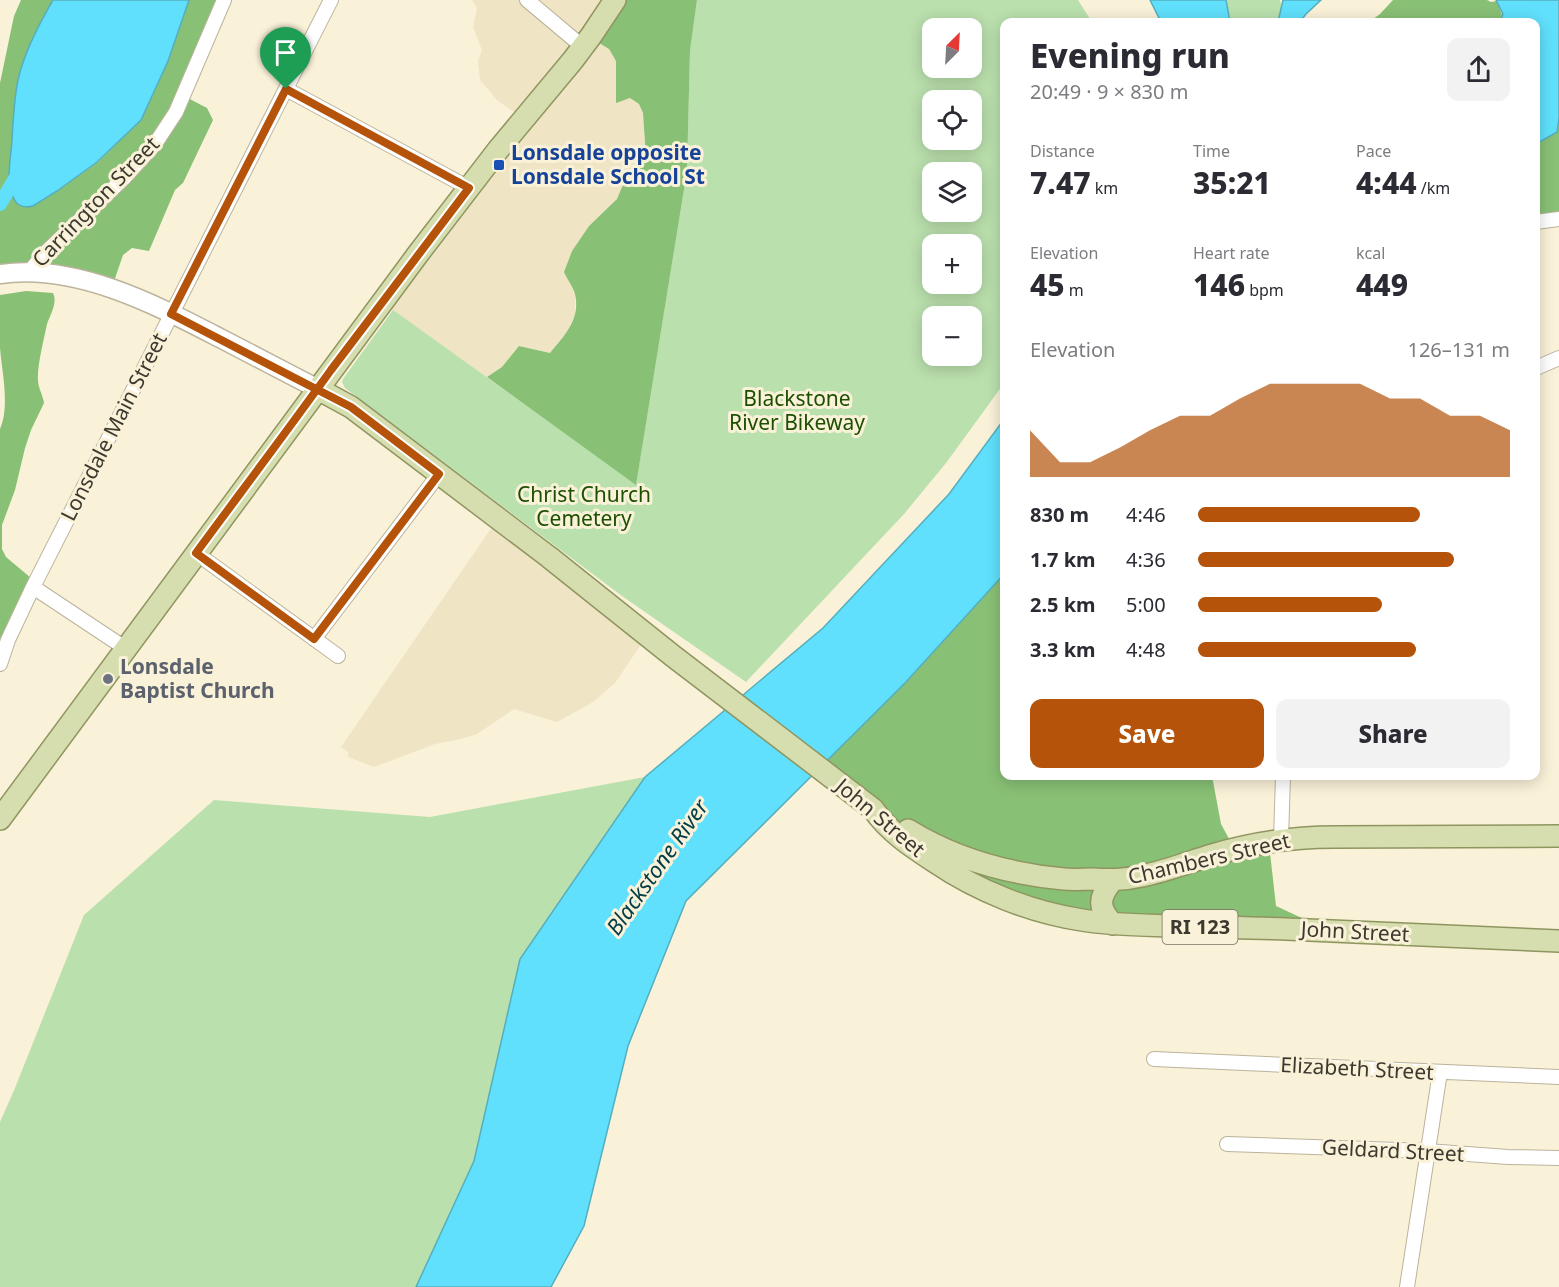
<!DOCTYPE html>
<meta charset="utf-8">
<style>
:root{--surface:#fff;--page:#f2f2f3;--text:#2b2b33;--muted:#7c7c81;--accent:#b45309}
body{margin:0;font-family:"Noto Sans",sans-serif;background:var(--page);color:var(--text);height:100vh;display:flex;flex-direction:column;font-size:22px;white-space:nowrap}
*{box-sizing:border-box;margin:0}
p{font-size:20px;color:var(--muted)}
.icon{flex:none;width:33px;height:33px;fill:none;stroke:currentColor;stroke-width:2;stroke-linecap:round;stroke-linejoin:round}
.map{position:relative;flex:1;overflow:hidden}
.sheet{position:absolute;left:1000px;top:18px;width:540px;height:762px;display:flex;flex-direction:column;background:var(--surface);border-radius:12px;box-shadow:0 3px 15px #0003}
.sheet>*{flex:none}
.needle{width:39px;rotate:24deg}
.buttons{position:absolute;left:922px;top:18px;display:grid;gap:12px}
.buttons a{display:grid;place-items:center;width:60px;height:60px;border-radius:12px;background:var(--surface);box-shadow:0 3px 15px #0003;font-size:30px}
.pin{position:absolute;display:grid;place-items:center;width:51px;height:51px;color:#fff;margin:-62px -26px;border-radius:50% 50% 50% 0;rotate:-45deg;box-shadow:0 0 6px #0007}
.pin .icon{rotate:45deg}
.round{display:grid;place-items:center;flex:none;width:63px;height:63px;border-radius:12px;background:var(--page)}
.summary{display:flex;align-items:center;justify-content:space-between;height:102px;padding:0 30px}
h1{font-size:33px;font-weight:800;line-height:45px}
.figures{display:grid;grid-template-columns:repeat(3,1fr);gap:9px;height:102px;padding:6px 30px}
.figures div{display:grid;align-content:center}
.figures b{font-size:30px;font-weight:800}
.figures small{font-size:16px;font-weight:400}
.figures p{font-size:16px}
.chart{height:168px;padding:12px 30px}
.chart p{display:flex;justify-content:space-between}
.chart svg{width:100%;height:108px;margin-top:6px;fill:var(--accent);opacity:.7}
.button{display:flex;gap:12px;margin-top:auto;padding:12px 30px}
.button a{flex:1;height:69px;border-radius:12px;background:var(--accent);color:#fff;font-size:24px;font-weight:800;line-height:69px;text-align:center}
.button a+a{background:var(--page);color:var(--text)}
ul{padding:0 30px;list-style:none;font-size:20px}
li{display:grid;grid-template-columns:96px 72px 1fr;align-items:center;height:45px}
li i{height:15px;border-radius:8px;background:var(--accent)}
.map>svg:first-child{display:block}
.built{fill:#efe4c4}
.green{fill:#bae0ad;fill-rule:evenodd}
.forest{fill:#88c075}
.water{fill:#60e0fc;stroke:#55aebe;stroke-width:1.5}
.lines{fill:none;stroke-linecap:round;stroke-linejoin:round}
.canal{stroke:#60e0fc;stroke-width:14}
.minor-casing{stroke:#bbb39b;stroke-width:16}
.secondary-casing{stroke:#bbb39b;stroke-width:21}
.primary-casing{stroke:#8f955f;stroke-width:24}
.minor{stroke:#fff;stroke-width:14}
.secondary{stroke:#fff;stroke-width:18}
.primary{stroke:#d6ddaf;stroke-width:21}
.route-casing{stroke:#fff;stroke-width:12}
.route{stroke:#b45309;stroke-width:8}
.transit-dot{fill:#1a4fb4;stroke:#faf1d9;stroke-width:2}
.worship-dot{fill:#6b7280;stroke:#faf1d9;stroke-width:2}
.labels{text-anchor:middle;stroke-width:6;stroke-linejoin:round;paint-order:stroke}
.shield{fill:#faf1d9;stroke:#757062;stroke-width:1.5}
.shield-label{font-size:20px;font-weight:bold;fill:#3c392f}
.transit-label{font-size:21px;font-weight:bold;fill:#164399;stroke:#faf1d9;text-anchor:start}
.street-label{font-size:21px;fill:#3c392f;stroke:#faf1d9}
.park-label{font-size:21px;fill:#1c5000;stroke:#faf1d9}
.worship-label{font-size:21px;font-weight:bold;fill:#5b616d;stroke:#faf1d9;text-anchor:start}
.water-label{font-size:22px;font-style:italic;fill:#003d48;stroke:#faf1d9}
</style>
<div class="map">
<svg width="1559" height="1287" viewBox="0 0 1559 1287">
<rect width="100%" height="100%" fill="#faf1d9"/>
<!-- built -->
<path class="built" d="M472,0H617L609,49L616,61V102L630,98L639,104L643,113L646,157L622,187L617,199L589,226L572,251L564,272L575,294V314L567,332L550,353L519,346L502,367L487,377L385,305L524,119L497,100L480,80L478,61L482,50L473,27L477,8Z
M496,521L642,643L615,683L593,702L557,722L514,709L477,734L461,739L435,744L374,767L348,757V752L341,747Z"/>
<!-- green -->
<path class="green" d="M697,0H1078L1092,22H1005V382L946,463L904,514L746,682L622,596L345,388L342,382L343,379L393,310L636,484L687,171L690,51ZM933,28H972V68H933ZM933,100H972V140H933ZM933,172H972V212H933ZM933,244H972V284H933ZM933,316H972V356H933Z
M1224,0H1280L1284,19L1282,22H1228Z
M645,777L520,959L474,1161L416,1287H0V1122L15,1088L84,915L214,800L430,817Z"/>
<!-- forest -->
<path class="forest" d="M21,0H53C39,25 24,52 18,80C13,101 14,123 12,144C10,163 8,180 14,199L33,206L57,191L98,162L141,120L168,61L189,0H222L184,96L207,108L213,120L183,183L175,190L149,251L132,248L123,255L111,290L0,277V83L14,16Z
M617,0H697L690,51L687,171L636,485L487,377L502,367L519,346L550,353C564,336 581,319 575,294C573,287 567,279 564,272L572,251L589,226L617,199L622,187L646,157L643,113L639,104L630,98L616,103V61L609,49L593,39Z
M1393,0H1487L1491,2L1497,1L1502,15L1500,22H1369L1380,14Z
M1559,85V221L1536,224V124Z
M26,291L53,293C58,303 50,315 47,324C44,339 37,366 38,380C38,388 43,395 44,403L31,430L25,448L15,490L2,525V549L6,557L31,578L0,649V429C10,406 2,372 0,348C0,330 0,312 0,295Z
M1005,571V776H1212L1221,824L1234,848L1269,844L1276,906L1304,919L1301,927L1120,923L985,887L818,766Z"/>
<!-- water -->
<path class="water" d="M53,0H189L168,61L141,120L97,162L57,191L33,206C25,208 18,207 14,199C5,181 11,158 12,140C13,120 14,99 18,80C24,52 39,24 53,0Z
M1150,0H1226L1230,22H1161Z
M1283,0H1321L1306,14L1300,22H1278Z
M1496,0H1559V118L1557,132L1536,144V22H1500L1503,14Z
M1005,418V573L905,683L686,901L628,1046L584,1226L551,1287H416L474,1161L520,959L645,777L823,628L949,494Z"/>
<g class="lines">
<!-- canal -->
<path class="canal" d="M0,204L19,172"/>
<defs>
<path id="minor" d="M527,0L583,47
M286,89L469,188
M1536,222L1559,219
M28,273L47,251L123,179L155,144L176,112L224,0
M1536,368L1559,358
M196,553L338,656
M33,587L125,648
M314,639L439,474
M0,664L8,640L33,587L331,0
M1281,839L1283,776
M1154,1059L1559,1077
M1227,1144L1427,1151L1508,1157L1559,1158
M1407,1287L1440,1072"/>
<path id="secondary" d="M0,274C76,263 154,304 220,338C253,355 285,372 318,389"/>
<path id="primary" d="M318,389L351,407L549,557L673,656L873,809C889,832 912,847 935,862C978,891 1030,912 1082,920C1112,925 1142,925 1172,926C1218,927 1263,928 1309,930C1392,933 1476,938 1559,941
M0,819L418,254L498,150L573,60L591,36L615,0
M908,830C955,859 1010,874 1064,879C1074,880 1083,879 1092,879C1111,880 1123,880 1142,876C1166,871 1189,862 1212,855C1252,843 1293,837 1334,837L1559,836
M1112,881C1098,898 1098,908 1113,924"/>
</defs>
<!-- minor casing -->
<use href="#minor" class="minor-casing"/>
<!-- secondary casing -->
<use href="#secondary" class="secondary-casing"/>
<!-- primary casing -->
<use href="#primary" class="primary-casing"/>
<!-- minor -->
<use href="#minor" class="minor"/>
<!-- secondary -->
<use href="#secondary" class="secondary"/>
<!-- primary -->
<use href="#primary" class="primary"/>
</g>
<g class="lines">
<defs>
<path id="route" d="M286,89L171,314L351,407L439,474L314,639L196,553C241,492 287,431 331,370L469,188L286,89"/>
</defs>
<!-- route casing -->
<use href="#route" class="route-casing"/>
<!-- route -->
<use href="#route" class="route"/>
</g>
<!-- markers -->
<rect class="transit-dot" x="493" y="159" width="12" height="12" rx="3"/>
<circle class="worship-dot" cx="108" cy="679" r="6"/>
<g class="labels">
<!-- shield labels -->
<rect class="shield" x="1162.5" y="910" width="75" height="34" rx="4.5"/>
<g class="shield-label">
<text x="1200" y="934">RI 123</text>
</g>
<!-- transit labels -->
<g class="transit-label">
<text x="511" y="160">Lonsdale opposite<tspan x="511" dy="24">Lonsdale School St</tspan></text>
</g>
<!-- street labels -->
<g class="street-label">
<text transform="translate(96 202) rotate(-46)" y="7">Carrington Street</text>
<text transform="translate(114 427) rotate(-63)" y="7">Lonsdale Main Street</text>
<text transform="translate(880 818) rotate(40)" y="7">John Street</text>
<text transform="translate(1209 859) rotate(-13)" y="7">Chambers Street</text>
<text transform="translate(1355 932) rotate(3)" y="7">John Street</text>
<text transform="translate(1357 1069) rotate(3)" y="7">Elizabeth Street</text>
<text transform="translate(1393 1151) rotate(3)" y="7">Geldard Street</text>
</g>
<!-- park labels -->
<g class="park-label">
<text x="797" y="406">Blackstone<tspan x="797" dy="24">River Bikeway</tspan></text>
<text x="584" y="502">Christ Church<tspan x="584" dy="24">Cemetery</tspan></text>
</g>
<!-- worship labels -->
<g class="worship-label">
<text x="120" y="674">Lonsdale<tspan x="120" dy="24">Baptist Church</tspan></text>
</g>
<!-- water labels -->
<g class="water-label">
<text transform="translate(657 867) rotate(-55)" y="8">Blackstone River</text>
</g>
</g>
</svg>
<div class="buttons">
<a><svg class="needle" viewBox="-14 -14 28 28"><path d="M0-13l5 13h-10z" fill="#e53935"/><path d="M0 13l5-13h-10z" fill="#7c7c81"/></svg></a>
<a><svg class="icon" aria-label="locate" viewBox="0 0 24 24"><circle cx="12" cy="12" r="6"/><path d="M12 2v4M12 18v4M2 12h4M18 12h4"/></svg></a>
<a><svg class="icon" aria-label="layers" viewBox="0 0 24 24"><path d="M12 4l9 5-9 5-9-5zM3 14l9 5 9-5"/></svg></a>
<a>+</a>
<a>−</a>
</div>
<div class="pin" style="left:286px;top:89px;background:#1e9e55"><svg class="icon" aria-label="arrive" viewBox="0 0 24 24"><path d="M6 21V4h12l-3 4 3 4H6"/></svg></div>
<section class="sheet">
<div class="summary"><div><h1>Evening run</h1><p>20:49 · 9 × 830 m</p></div><a class="round"><svg class="icon" aria-label="share" viewBox="0 0 24 24"><path d="M12 15V3M7 8l5-5 5 5M5 13v7h14v-7"/></svg></a></div>
<div class="figures">
<div><p>Distance</p><b>7.47<small> km</small></b></div>
<div><p>Time</p><b>35:21</b></div>
<div><p>Pace</p><b>4:44<small> /km</small></b></div>
</div>
<div class="figures">
<div><p>Elevation</p><b>45<small> m</small></b></div>
<div><p>Heart rate</p><b>146<small> bpm</small></b></div>
<div><p>kcal</p><b>449</b></div>
</div>
<div class="chart"><p><span>Elevation</span>126–131 m</p>
<svg viewBox="0 0 160 44" preserveAspectRatio="none"><path d="M0 44V25L10 38L20 38L30 32L40 25L50 19L60 19L70 12L80 6L90 6L100 6L110 6L120 12L130 12L140 19L150 19L160 25V44z"/></svg>
</div>
<ul>
<li><b>830 m</b>4:46<i style="width:71%"></i></li>
<li><b>1.7 km</b>4:36<i style="width:82%"></i></li>
<li><b>2.5 km</b>5:00<i style="width:59%"></i></li>
<li><b>3.3 km</b>4:48<i style="width:70%"></i></li>
</ul>
<div class="button"><a>Save</a><a>Share</a></div>
</section>
</div>
